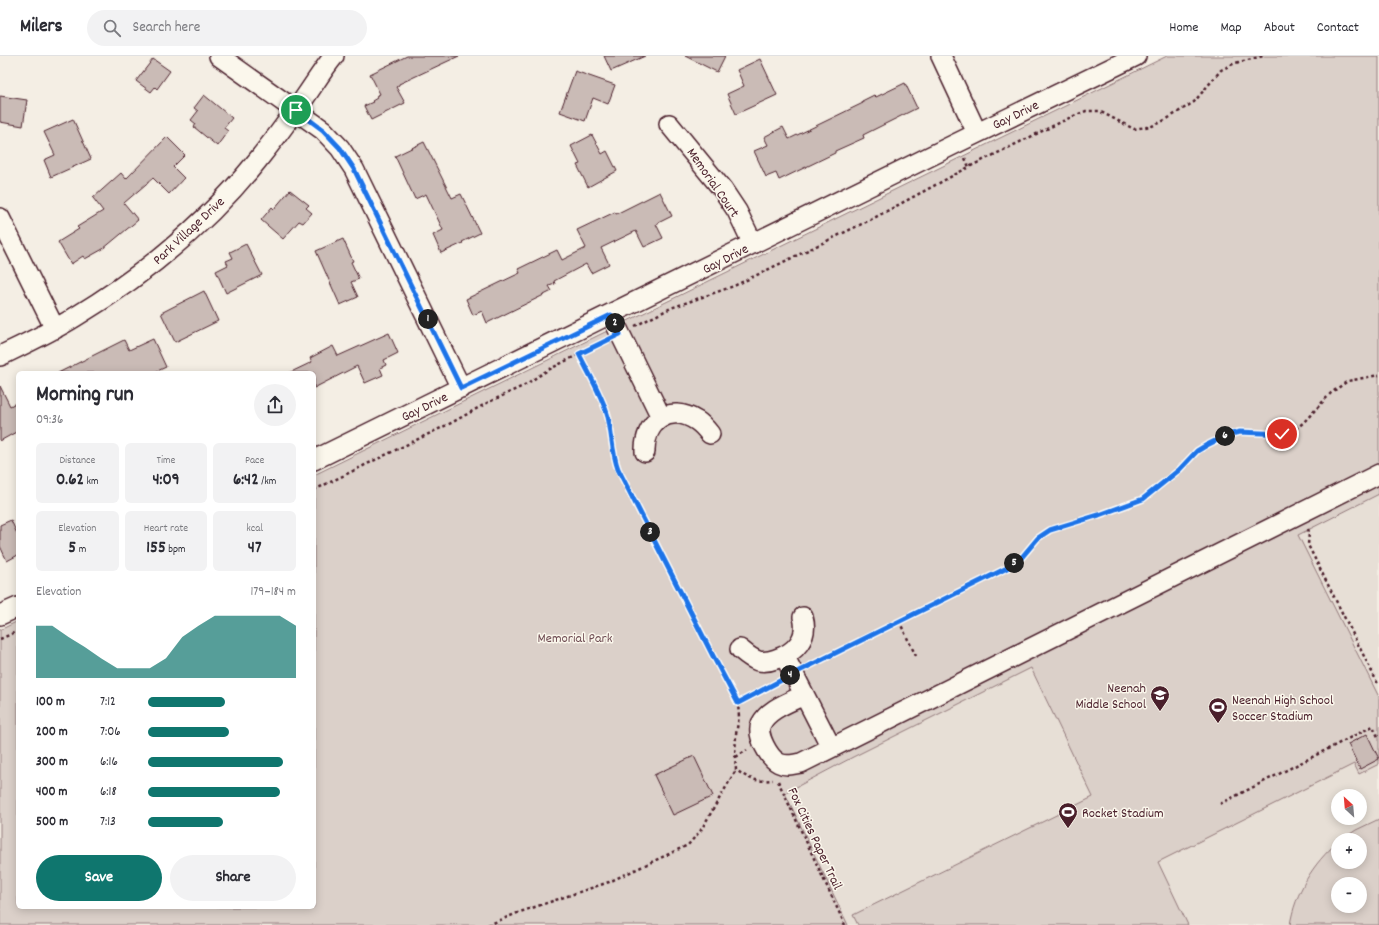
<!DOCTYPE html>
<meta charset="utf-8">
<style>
:root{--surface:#fff;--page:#f2f2f3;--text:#2b2b33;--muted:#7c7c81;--line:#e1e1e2;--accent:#0f766e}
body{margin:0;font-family:Dekko,sans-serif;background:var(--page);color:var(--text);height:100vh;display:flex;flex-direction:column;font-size:15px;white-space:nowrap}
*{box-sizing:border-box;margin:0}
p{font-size:13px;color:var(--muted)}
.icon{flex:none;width:22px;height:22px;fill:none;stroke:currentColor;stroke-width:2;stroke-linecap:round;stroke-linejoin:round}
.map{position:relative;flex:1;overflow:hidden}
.sheet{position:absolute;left:16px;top:315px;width:300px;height:538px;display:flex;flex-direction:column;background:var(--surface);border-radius:6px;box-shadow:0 2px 10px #0003}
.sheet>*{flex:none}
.needle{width:26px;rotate:334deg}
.fabs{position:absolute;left:1331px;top:733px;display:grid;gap:8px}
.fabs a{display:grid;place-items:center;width:36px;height:36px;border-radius:50%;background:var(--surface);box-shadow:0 2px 10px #0003;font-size:20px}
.pin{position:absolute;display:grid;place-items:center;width:34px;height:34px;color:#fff;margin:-17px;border:2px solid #fff;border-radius:50%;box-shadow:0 1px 4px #0007}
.km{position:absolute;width:20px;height:20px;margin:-10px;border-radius:50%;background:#222;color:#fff;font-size:11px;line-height:20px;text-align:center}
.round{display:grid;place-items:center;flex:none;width:42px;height:42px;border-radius:21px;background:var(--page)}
.summary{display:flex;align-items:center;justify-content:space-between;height:68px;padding:0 20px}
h1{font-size:22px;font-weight:700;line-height:30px}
.stats{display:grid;grid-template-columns:repeat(3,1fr);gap:6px;height:68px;padding:4px 20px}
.stats div{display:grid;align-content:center;border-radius:6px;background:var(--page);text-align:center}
.stats b{font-size:17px;font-weight:700}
.stats small{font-size:11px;font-weight:400}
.stats p{font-size:11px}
.chart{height:112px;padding:8px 20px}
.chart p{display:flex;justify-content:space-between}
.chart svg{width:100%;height:72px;margin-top:4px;fill:var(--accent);opacity:.7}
.action{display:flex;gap:8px;margin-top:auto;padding:8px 20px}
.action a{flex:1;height:46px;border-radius:24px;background:var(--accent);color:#fff;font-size:16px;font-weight:700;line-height:46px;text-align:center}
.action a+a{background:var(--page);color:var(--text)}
ul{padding:0 20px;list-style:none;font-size:13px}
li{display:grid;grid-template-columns:64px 48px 1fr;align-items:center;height:30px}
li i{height:10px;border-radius:5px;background:var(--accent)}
header{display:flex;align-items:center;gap:24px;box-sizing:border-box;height:56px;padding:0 20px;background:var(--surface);border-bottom:1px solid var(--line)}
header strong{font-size:19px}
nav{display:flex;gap:22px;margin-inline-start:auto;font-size:14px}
.search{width:280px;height:36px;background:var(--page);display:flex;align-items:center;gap:10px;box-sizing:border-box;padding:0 14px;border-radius:22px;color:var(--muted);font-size:15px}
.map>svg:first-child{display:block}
.built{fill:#e7dfd6;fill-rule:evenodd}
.green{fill:#dbd0c9;stroke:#92787a;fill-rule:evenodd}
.building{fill:#cabbb6;stroke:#4a1f2b}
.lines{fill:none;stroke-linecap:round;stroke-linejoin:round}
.minor-casing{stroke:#4a1f2b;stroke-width:22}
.path{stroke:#4a1f2b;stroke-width:2.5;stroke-dasharray:3 3;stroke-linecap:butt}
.minor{stroke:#fbf7ec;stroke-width:19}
.route-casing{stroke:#fff;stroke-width:8}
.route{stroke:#1a73e8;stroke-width:5}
.labels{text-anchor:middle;stroke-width:3;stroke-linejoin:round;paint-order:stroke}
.street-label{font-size:14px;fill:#4a1f2b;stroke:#fbf7ec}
.park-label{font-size:14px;fill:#6e4b52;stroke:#fbf7ec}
.poi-label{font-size:14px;fill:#4a1f2b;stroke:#fbf7ec;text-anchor:start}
</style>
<header>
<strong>Milers</strong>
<div class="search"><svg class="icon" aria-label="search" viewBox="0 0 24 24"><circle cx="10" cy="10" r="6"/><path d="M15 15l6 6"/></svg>Search here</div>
<nav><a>Home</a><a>Map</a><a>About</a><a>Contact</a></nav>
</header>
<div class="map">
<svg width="1379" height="869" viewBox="0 0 1379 869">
<rect width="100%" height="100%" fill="#f4eee4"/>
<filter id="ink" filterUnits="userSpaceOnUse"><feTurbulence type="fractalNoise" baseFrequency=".025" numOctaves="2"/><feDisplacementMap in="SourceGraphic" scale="8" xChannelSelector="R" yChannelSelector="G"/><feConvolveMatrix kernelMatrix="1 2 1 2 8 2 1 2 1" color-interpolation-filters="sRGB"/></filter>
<g filter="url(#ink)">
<!-- built -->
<path class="built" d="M1379,438V869H848L785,737L853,701ZM1338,740H1360V762H1338ZM1338,784H1360V806H1338ZM1338,828H1360V850H1338Z"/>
<!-- green -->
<path class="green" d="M1167,0H1379V438L1298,479L1379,641V708L1359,718L1354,708L1158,806L1188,869H858L853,859L1093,741L1031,612L853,701L785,737L848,869H0V574L18,565V851H314V419Z
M1379,763V869H1290C1295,837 1313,807 1338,786V806H1360V784H1341L1356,774ZM1338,828H1360V850H1338Z"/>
<!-- building -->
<path class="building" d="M407,0H459L399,28V29L396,31L405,47L371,64L364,50L373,46L372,45L377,42L376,40L380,38L370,18Z
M604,0H645L611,15Z
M685,0H725L717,16Z
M153,3L170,15L157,33L155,31L151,36L136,25Z
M760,3L777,39L736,58L727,38L744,30L737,14Z
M575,15L615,29L608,48L593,42L585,65L560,56Z
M905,27L917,52L863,79L864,82L835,95V97L779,124L776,117L766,121L754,95L768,89L764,81L783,71L789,83L863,47L862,45L874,39L876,41Z
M204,39L232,62L224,72L228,75L217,90L194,71L196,68L191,64L198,55L194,52Z
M0,40L27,44L23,70L0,66Z
M73,63L91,103L51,121L44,104L55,99L44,76Z
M592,79L602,98L607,95L617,115L588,131L577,109L580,108L571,90Z
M167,81L185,99L173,111L184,122L169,138L153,122L124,147L138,164L103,193L85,203L83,200L71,208L58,186L79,173L77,171L103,155L93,142L121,117L126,123Z
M424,86L452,142L461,138L480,177L462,186L463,187L441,197L433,179L443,174L426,138L415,143L395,100Z
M290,134L309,149L306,152L312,157L303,167L299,165L283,183L261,164L272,151L274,153Z
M660,136L672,160L656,168L663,182L644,191L636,175L601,192L609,208L591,217L586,208L554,225L555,228L549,230L552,235L487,267L482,255L473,259L466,243L520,217L518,213L557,194L562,204L586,192L577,174L615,156L616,158Z
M343,183L353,205L351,206L359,223L351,226L358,241L340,249L316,195Z
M246,188L262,219L226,237L216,215L228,209L226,205L233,202L230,196Z
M204,235L218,265L175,286L161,257Z
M389,277L398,297L384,304L386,309L380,312L383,319L365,327L357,310L314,332V317H289L312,306L310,302L333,290L338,300Z
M153,283L166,311L153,317H58L124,284L129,294Z
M0,330L10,350L18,346V375L0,385Z
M11,464L18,480V499L7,505L0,490V469Z
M1367,678L1379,703L1360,713L1348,688Z
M694,700L713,740L673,759L654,719Z"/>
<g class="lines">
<defs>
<path id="minor" d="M219,0L323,74L340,92L354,113L461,332
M941,0L977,77
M669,68L723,134L737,155L753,188
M0,162L55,273
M611,259L661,361
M0,300C25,288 51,276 75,261C143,220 207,167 257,105C270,89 283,72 295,55C309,37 320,17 334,0
M645,396C644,366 669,347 697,365C702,368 706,373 710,378
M314,404L957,87L1136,0
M0,559L18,551
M740,593C746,598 750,602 758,605C764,606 771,605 776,603C795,597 809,582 803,561
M785,601L831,691
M804,639C790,646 768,653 761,668C756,679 769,702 779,707C787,711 793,708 801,707L1379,418"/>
</defs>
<!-- minor casing -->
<use href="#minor" class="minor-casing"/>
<!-- path -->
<path class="path" d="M965,102L969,111
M635,270L671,252L734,230L872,163L969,111L1069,62L1086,55H1099L1134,73L1152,70L1167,63L1194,46L1221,14L1235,7L1264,0
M579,298C589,318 602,339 608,361C612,378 611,397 618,413L713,600L738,647L739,661L736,678L735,701L736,714C751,724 755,726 773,724
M314,434L453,366L487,347L523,330L548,314L605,285
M1308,473L1309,476L1308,489L1379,630
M899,565L916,600
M0,583L18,575
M810,610L1007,512L1022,501L1038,482L1050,474L1099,459L1143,443L1179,414L1197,395L1207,389L1227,379L1240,377H1282L1293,375L1303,367L1331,337L1342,329L1348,325L1379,319
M738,647L778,626
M736,701L747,694
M778,725L845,869
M1220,748L1373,670L1379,683
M488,869L520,856L609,826L688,789L701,774L736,714"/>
<!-- minor -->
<use href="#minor" class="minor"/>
</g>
</g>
<g class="lines" filter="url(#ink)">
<defs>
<path id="route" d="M296,54L323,74L340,92L354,113L461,332L611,259L620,278L579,298C589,318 602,339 608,361C612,378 612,397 618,413L713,600L738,647L793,618L1007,512L1022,501L1038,482L1050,474L1099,459L1143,443L1179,414L1197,395L1207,389L1227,379L1240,376L1282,378"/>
</defs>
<!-- route casing -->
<use href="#route" class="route-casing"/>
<!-- route -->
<use href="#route" class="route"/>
</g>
<!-- icons -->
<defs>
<symbol id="school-pin" viewBox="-11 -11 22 30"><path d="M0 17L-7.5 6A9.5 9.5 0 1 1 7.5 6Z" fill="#4a1f2b" stroke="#fbf7ec"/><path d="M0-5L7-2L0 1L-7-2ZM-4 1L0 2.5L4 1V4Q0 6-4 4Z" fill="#fff"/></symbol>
<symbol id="stadium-pin" viewBox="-11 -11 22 30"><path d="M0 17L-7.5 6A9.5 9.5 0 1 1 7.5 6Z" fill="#4a1f2b" stroke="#fbf7ec"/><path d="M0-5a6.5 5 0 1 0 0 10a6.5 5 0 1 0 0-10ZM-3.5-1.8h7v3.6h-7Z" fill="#fff"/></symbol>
</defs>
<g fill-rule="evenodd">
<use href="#school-pin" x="1149" y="628" width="22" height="30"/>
<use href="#stadium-pin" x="1207" y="640" width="22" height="30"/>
<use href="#stadium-pin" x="1057" y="745" width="22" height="30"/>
</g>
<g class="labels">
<!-- street labels -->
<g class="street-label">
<text transform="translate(1015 58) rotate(-26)" y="5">Gay Drive</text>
<text transform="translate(714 126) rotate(55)" y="5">Memorial Court</text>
<text transform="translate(188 174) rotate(-43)" y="5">Park Village Drive</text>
<text transform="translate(725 202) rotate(-27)" y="5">Gay Drive</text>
<text transform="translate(424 350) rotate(-26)" y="5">Gay Drive</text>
<text transform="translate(816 782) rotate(65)" y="5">Fox Cities Paper Trail</text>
</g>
<!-- park labels -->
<g class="park-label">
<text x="575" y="586">Memorial Park</text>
</g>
<!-- poi labels -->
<g class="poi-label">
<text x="1146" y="636" text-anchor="end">Neenah<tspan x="1146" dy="16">Middle School</tspan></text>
<text x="1232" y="648">Neenah High School<tspan x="1232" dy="16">Soccer Stadium</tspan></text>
<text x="1082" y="761">Rocket Stadium</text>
</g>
</g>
</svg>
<div class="fabs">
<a><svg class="needle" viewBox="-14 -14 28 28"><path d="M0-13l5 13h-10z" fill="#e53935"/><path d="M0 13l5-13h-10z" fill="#7c7c81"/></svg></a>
<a>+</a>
<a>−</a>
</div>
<div class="pin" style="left:296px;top:54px;background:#1e9e55"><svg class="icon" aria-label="arrive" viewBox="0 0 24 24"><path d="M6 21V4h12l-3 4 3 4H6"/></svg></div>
<div class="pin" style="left:1282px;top:378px;background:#d93025"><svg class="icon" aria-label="check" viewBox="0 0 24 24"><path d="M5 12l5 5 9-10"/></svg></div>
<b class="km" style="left:428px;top:263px">1</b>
<b class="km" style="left:615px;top:267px">2</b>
<b class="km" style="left:650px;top:476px">3</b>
<b class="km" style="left:790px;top:619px">4</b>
<b class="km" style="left:1014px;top:507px">5</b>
<b class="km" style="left:1225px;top:380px">6</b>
<section class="sheet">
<div class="summary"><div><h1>Morning run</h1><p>09:36</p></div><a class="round"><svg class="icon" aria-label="share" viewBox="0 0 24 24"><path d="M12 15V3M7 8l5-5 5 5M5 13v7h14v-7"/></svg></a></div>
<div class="stats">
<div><p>Distance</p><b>0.62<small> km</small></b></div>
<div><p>Time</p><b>4:09</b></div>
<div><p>Pace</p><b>6:42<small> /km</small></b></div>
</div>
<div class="stats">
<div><p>Elevation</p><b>5<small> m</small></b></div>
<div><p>Heart rate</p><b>155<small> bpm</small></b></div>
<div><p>kcal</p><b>47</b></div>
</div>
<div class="chart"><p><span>Elevation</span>179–184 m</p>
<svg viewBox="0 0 160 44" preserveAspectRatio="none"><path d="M0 44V12L10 12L20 19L30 25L40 32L50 38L60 38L70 38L80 32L90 19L100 12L110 6L120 6L130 6L140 6L150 6L160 12V44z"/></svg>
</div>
<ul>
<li><b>100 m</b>7:12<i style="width:52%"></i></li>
<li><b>200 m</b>7:06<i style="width:55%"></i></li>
<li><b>300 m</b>6:16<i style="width:91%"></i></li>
<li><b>400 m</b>6:18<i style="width:89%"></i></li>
<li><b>500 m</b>7:13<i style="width:51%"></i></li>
</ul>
<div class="action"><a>Save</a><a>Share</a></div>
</section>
</div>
